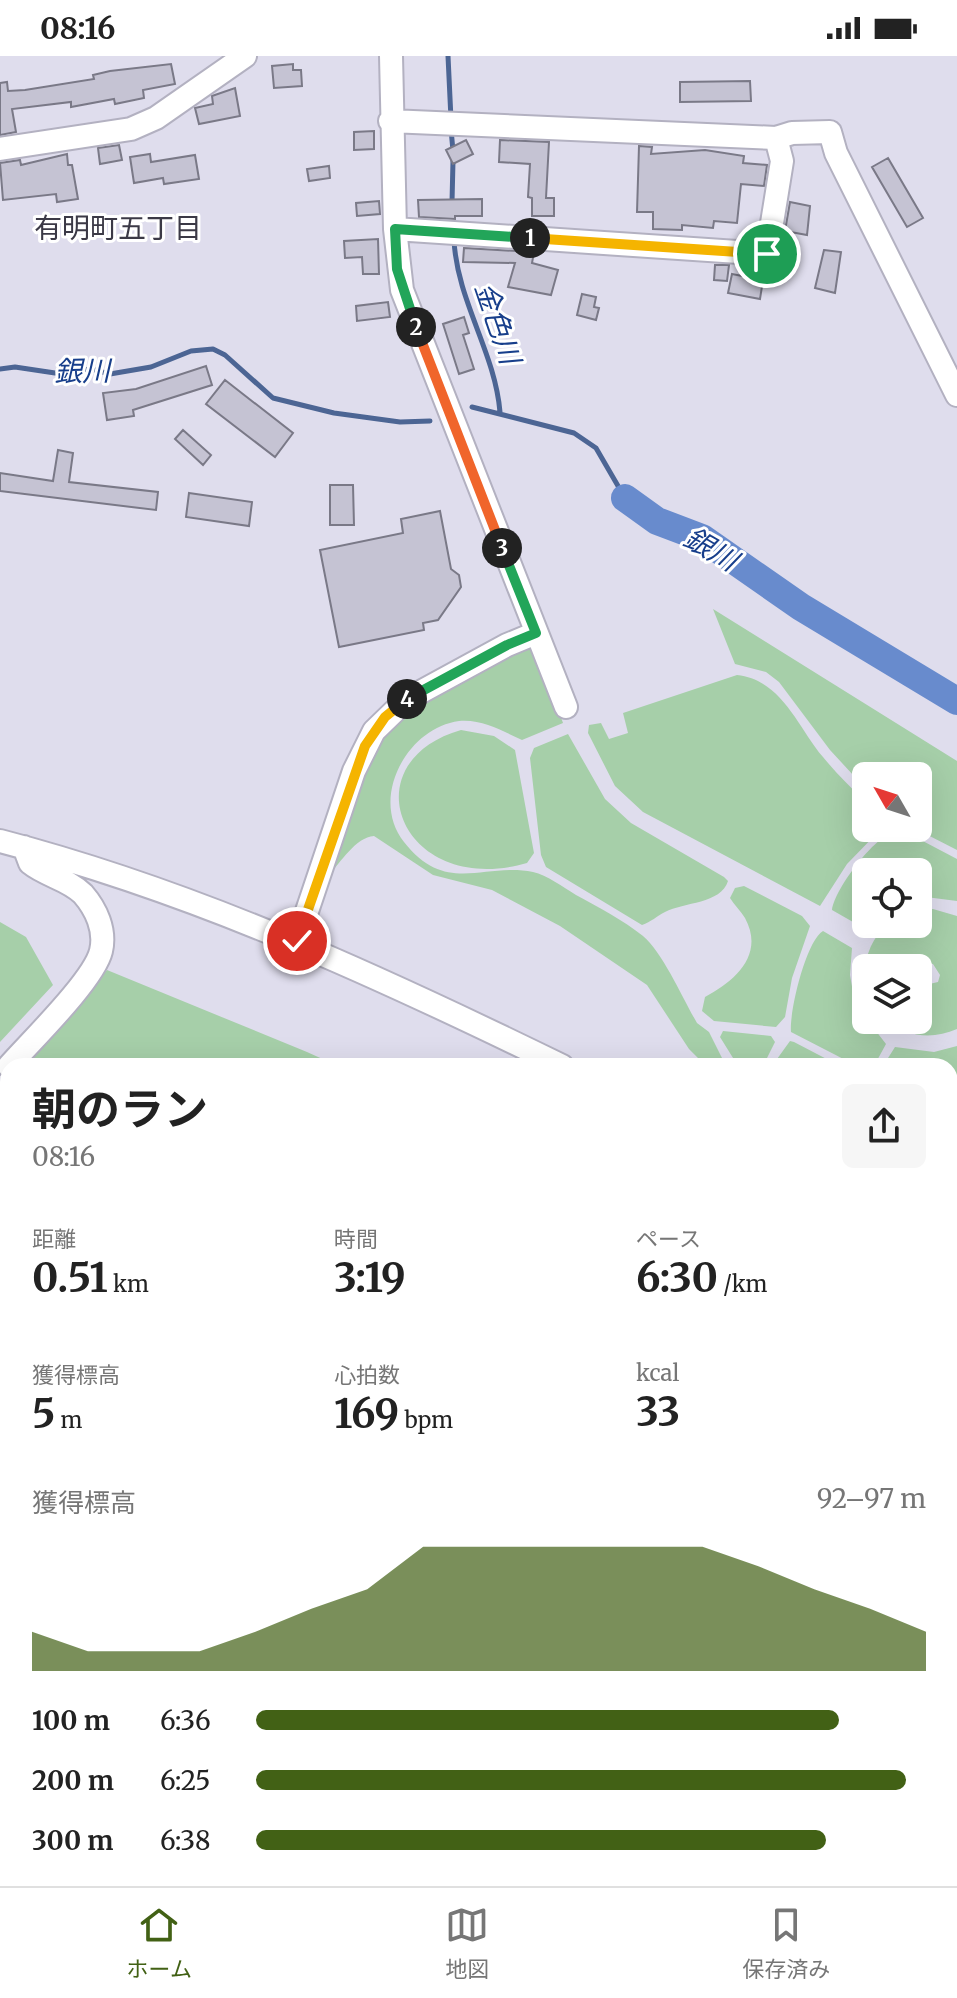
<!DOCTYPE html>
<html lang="ja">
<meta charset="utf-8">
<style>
:root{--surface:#fff;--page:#f6f6f6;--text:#222;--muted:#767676;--line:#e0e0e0;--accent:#426115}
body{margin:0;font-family:Merriweather,"Noto Sans JP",serif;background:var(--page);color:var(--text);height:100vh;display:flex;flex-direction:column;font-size:30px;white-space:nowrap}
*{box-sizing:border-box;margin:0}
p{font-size:26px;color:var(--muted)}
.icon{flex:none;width:44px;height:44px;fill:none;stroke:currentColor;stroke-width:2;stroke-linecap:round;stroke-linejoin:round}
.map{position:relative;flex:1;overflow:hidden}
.details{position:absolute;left:0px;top:1002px;width:958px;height:828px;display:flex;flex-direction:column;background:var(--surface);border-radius:24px 24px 0 0;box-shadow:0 8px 32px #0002}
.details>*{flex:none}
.needle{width:52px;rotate:309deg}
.controls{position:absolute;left:852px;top:706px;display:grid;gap:16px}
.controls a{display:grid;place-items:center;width:80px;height:80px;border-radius:12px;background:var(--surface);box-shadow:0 8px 32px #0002;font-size:40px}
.pin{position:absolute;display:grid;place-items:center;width:68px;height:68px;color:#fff;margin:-34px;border:4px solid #fff;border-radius:50%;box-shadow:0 2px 8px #0007}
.km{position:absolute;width:40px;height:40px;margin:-20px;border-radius:50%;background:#222;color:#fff;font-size:22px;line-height:40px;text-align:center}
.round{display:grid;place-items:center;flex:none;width:84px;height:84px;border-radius:12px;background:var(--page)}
.head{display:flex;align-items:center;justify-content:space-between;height:136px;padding:0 32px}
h1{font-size:44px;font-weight:700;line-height:60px}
.figures{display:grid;grid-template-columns:repeat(3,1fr);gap:12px;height:136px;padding:8px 32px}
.figures div{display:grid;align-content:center}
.figures b{font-size:40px;font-weight:700}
.figures small{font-size:22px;font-weight:400}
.figures p{font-size:22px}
.chart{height:224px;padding:16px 32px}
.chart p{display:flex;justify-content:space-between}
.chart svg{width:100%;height:144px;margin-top:8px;fill:var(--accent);opacity:.7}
ul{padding:0 32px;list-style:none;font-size:26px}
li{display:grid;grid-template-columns:128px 96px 1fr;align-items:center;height:60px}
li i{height:20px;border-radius:10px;background:var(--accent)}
.status{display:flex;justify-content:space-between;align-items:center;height:56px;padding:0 40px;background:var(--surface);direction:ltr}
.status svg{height:22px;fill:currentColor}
.tab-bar{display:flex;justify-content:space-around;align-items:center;height:112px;border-top:2px solid var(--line);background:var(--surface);font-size:22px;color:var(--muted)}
.tab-bar a{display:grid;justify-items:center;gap:4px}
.tab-bar .selected{color:var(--accent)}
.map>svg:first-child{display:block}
.green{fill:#a6cfa9}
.water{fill:#688bcd;stroke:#4c6594;stroke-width:2}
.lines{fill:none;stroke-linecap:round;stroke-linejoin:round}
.stream{stroke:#4c6594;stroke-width:5}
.river{stroke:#688bcd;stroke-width:28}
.runway{stroke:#868490;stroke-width:106}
.building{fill:#c5c3d3;stroke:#7a7987;stroke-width:2}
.minor-casing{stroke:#b3b1c1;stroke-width:26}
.minor{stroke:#fff;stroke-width:22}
.split-1-casing{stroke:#fff;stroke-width:16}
.split-2-casing{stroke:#fff;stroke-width:16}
.split-3-casing{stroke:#fff;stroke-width:16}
.split-4-casing{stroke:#fff;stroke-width:16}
.split-5-casing{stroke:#fff;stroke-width:16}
.split-1{stroke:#f5b400;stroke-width:10}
.split-2{stroke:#22a559;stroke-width:10}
.split-3{stroke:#f0652b;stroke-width:10}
.split-4{stroke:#22a559;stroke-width:10}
.split-5{stroke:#f5b400;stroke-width:10}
.labels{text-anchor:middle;stroke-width:6;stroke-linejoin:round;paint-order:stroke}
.neighbourhood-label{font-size:28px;fill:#3b3946;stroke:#fff}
.water-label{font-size:28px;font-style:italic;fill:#173e8b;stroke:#fff}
</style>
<div class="status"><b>08:16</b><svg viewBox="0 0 49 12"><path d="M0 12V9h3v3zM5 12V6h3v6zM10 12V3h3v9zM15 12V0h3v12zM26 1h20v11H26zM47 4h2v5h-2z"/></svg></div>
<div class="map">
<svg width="957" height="1830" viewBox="0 0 957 1830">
<rect width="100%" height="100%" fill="#dfdded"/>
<!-- green -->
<path class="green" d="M713,553L957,705V794L914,772H918V720H866V733L830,694L779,626L766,616L735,608Z
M521,591L530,592L538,599L563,667L522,684C502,675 483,663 459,665C407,672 369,742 404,786C446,840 484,806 533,816C547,819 563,831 576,839C598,851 623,864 643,880C663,897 683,943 697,967L709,976L726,1010H709L701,1005L689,993L647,929L560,870L492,834L433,819L374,780C356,781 340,807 329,819L369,697L394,663Z
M737,619C782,624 797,670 823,701C836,717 851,732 866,746V772H882L847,808L820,850L643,756L615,730L588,677L589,669L601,667L609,683L628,677L623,657Z
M461,674L494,680L515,694L534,797L527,807C402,843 347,707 461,674Z
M568,678L605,743L631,767L724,821L728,825C721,848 684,846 665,856C657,860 651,866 642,869L546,811L541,799L530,702L534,692Z
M900,773L957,803V845L918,840V816H866V868L860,870L832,854C835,832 877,776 900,773Z
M744,830L802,860L810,870L792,922L785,961L776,971L714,965L702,955L705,941C735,925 765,899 745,862C741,855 734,849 730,842L735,832Z
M918,854L933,853L957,860V973C932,984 907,981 886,964H918V921L925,929L938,926L940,919L933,908L926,907L918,916V912H866V930C862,905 870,885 887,868H918Z
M0,866L26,881L53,929L0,986Z
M823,875L852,892L850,919L855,948L886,988L874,1010H857L791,976C789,956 806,885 823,875Z
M107,914L307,996L338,1010H24Z
M723,975L771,980L775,986L763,1010H738L720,981Z
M790,985L794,986L840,1010H772Z
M957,990V1027L950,1028V1010H883L895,991L934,996Z
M8,1068V1421L0,1418V1077Z
M950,1346L957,1351V1539L950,1533Z
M950,1597L957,1603V1761L950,1756Z
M950,1765L957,1770V1820L950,1815Z
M852,1822H947L957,1830H866Z"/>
<!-- water -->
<path class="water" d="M0,1535L8,1539V1822H657L675,1830H0Z"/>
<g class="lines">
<!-- stream -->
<path class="stream" d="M448,0L451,63
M451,73L453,95
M452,146L453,105
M454,184C457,245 495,296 500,356
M0,313L15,311L55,317L91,313L110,318L151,311L191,295L213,293L225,299L273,342L334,357L400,366L430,365
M472,351L574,377L596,392L625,442"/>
<!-- river -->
<path class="river" d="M625,442L657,465L702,482L801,551L957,645"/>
<!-- runway -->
<path class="runway" d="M950,1572L957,1578
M950,1683L957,1689
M950,1788L957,1794"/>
</g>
<!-- building -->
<path class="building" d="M171,8L175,28L143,34L144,42L115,48L114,43L71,51V46L12,53L16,76L0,79V27L7,26L8,35L25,34L94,23L93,19L110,15Z
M293,8V14H301L302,30L274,32L272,10Z
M750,25L751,45L680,46V26Z
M235,32L240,60L199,68L195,52L213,48L212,40Z
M374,75V93L354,94V76Z
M466,84L473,98L453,108L446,94Z
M500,84L549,86L546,142H554V160H532V142L528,141L530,108L499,106Z
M119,89L122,104L100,108L98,92Z
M639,90L652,91L651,98L705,94L744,100L743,107L767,109L764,130L741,128L737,167L714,165L713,172L682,169V174L653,173V156H637Z
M67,98L68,109H72L78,143L57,146L56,138L3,144L0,107L20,104L21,109Z
M150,98L151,106L195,99L199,123L164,128L163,122L134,127L130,101Z
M888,102L923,162L907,171L872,111Z
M329,110L330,122L309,125L307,113Z
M482,143V160H455V163L419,161L418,144Z
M379,145L380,158L357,160L356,147Z
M790,146L810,150L807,179L785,175Z
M378,183L379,218H363L362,201L345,202L344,185Z
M464,192L534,196L532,207L558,214L551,239L508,231L515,207L463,206Z
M824,194L841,196L835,237L815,232Z
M715,209H729L727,225L714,224Z
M732,218L763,224L760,243L728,237Z
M582,238L596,241L594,251L599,252L596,264L577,259Z
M388,246L390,261L357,265L356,250Z
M464,261L469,277L463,279L474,313L459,318L443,268Z
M206,310L212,329L133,354L134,360L107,364L103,337L136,333Z
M225,324L293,377L275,401L206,348Z
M183,374L211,399L203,409L175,383Z
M58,394L73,397L69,426L158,436L156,454L0,435V417L53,425Z
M330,429H353L354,469H330Z
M189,437L252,446L249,470L186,461Z
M440,455L451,513L459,519L461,531L438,564L423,567L424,574L339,591L320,494L403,477L401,463Z"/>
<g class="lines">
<defs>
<path id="minor" d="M391,0L395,173L402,234L566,651
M390,65L776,82L782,105L767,198L395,173
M776,82L792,77L830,76L836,97L957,339
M0,93L131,73L156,62L245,0
M0,785C196,836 380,921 562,1010
M297,885L354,715L374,675L406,644L507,589L536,577
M9,1010C31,985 94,924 101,895C106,874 96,853 83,838C68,823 46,820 30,807L24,791
M950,1239L957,1244
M0,1428L8,1432
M839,1822L854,1830"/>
</defs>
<!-- minor casing -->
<use href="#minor" class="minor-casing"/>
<!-- minor -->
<use href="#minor" class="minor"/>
</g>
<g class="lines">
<defs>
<path id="split-1" d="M530,182L767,198"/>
<path id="split-2" d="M416,271L397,213L395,173L530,182"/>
<path id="split-3" d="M416,271L502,492"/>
<path id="split-4" d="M407,643L507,589L536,577L502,492"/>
<path id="split-5" d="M297,885L365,690L385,661L407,643"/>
</defs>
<!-- split-1 casing -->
<use href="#split-1" class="split-1-casing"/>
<!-- split-2 casing -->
<use href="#split-2" class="split-2-casing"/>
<!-- split-3 casing -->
<use href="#split-3" class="split-3-casing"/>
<!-- split-4 casing -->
<use href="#split-4" class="split-4-casing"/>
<!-- split-5 casing -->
<use href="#split-5" class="split-5-casing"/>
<!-- split-1 -->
<use href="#split-1" class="split-1"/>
<!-- split-2 -->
<use href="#split-2" class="split-2"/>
<!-- split-3 -->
<use href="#split-3" class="split-3"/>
<!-- split-4 -->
<use href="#split-4" class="split-4"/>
<!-- split-5 -->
<use href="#split-5" class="split-5"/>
</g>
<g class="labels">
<!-- neighbourhood labels -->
<g class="neighbourhood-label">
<text x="118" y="182">有明町五丁目</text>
</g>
<!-- water labels -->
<g class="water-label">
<text transform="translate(498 267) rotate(71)" y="10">金色川</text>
<text transform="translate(82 315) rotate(-1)" y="10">銀川</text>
<text transform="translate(711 493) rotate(30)" y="10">銀川</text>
</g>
</g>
</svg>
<div class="controls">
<a><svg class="needle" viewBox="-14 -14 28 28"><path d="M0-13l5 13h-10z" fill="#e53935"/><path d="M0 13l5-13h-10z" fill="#767676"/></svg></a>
<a><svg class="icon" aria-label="locate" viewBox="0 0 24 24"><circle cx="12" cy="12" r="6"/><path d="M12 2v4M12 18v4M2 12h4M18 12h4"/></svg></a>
<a><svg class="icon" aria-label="layers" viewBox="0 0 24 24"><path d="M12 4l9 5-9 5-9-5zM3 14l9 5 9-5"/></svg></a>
</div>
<div class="pin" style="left:767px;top:198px;background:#1e9e55"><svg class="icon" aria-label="arrive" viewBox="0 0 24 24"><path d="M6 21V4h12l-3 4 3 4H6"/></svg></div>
<div class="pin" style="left:297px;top:885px;background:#d93025"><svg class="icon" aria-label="check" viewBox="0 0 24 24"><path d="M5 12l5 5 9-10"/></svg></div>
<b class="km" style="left:530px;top:182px">1</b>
<b class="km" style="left:416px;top:271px">2</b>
<b class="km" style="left:502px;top:492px">3</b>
<b class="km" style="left:407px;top:643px">4</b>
<section class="details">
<div class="head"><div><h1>朝のラン</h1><p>08:16</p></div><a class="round"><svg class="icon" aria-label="share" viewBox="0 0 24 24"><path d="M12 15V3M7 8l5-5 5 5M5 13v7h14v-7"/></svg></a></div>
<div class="figures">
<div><p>距離</p><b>0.51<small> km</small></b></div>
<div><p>時間</p><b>3:19</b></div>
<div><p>ペース</p><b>6:30<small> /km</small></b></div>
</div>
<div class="figures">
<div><p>獲得標高</p><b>5<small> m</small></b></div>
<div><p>心拍数</p><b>169<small> bpm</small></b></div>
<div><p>kcal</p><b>33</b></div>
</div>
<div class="chart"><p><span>獲得標高</span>92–97 m</p>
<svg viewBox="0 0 160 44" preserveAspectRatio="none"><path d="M0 44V32L10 38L20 38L30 38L40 32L50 25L60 19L70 6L80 6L90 6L100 6L110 6L120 6L130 12L140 19L150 25L160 32V44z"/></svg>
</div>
<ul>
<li><b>100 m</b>6:36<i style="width:87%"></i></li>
<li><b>200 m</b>6:25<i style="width:97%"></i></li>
<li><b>300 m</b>6:38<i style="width:85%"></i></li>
</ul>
</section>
</div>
<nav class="tab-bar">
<a class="selected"><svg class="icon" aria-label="home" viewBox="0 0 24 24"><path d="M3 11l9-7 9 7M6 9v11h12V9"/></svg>ホーム</a>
<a><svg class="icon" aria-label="map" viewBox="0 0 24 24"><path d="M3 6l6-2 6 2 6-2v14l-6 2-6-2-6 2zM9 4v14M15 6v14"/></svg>地図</a>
<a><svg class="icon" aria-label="saved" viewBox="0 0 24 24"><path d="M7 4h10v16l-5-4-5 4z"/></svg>保存済み</a>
</nav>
